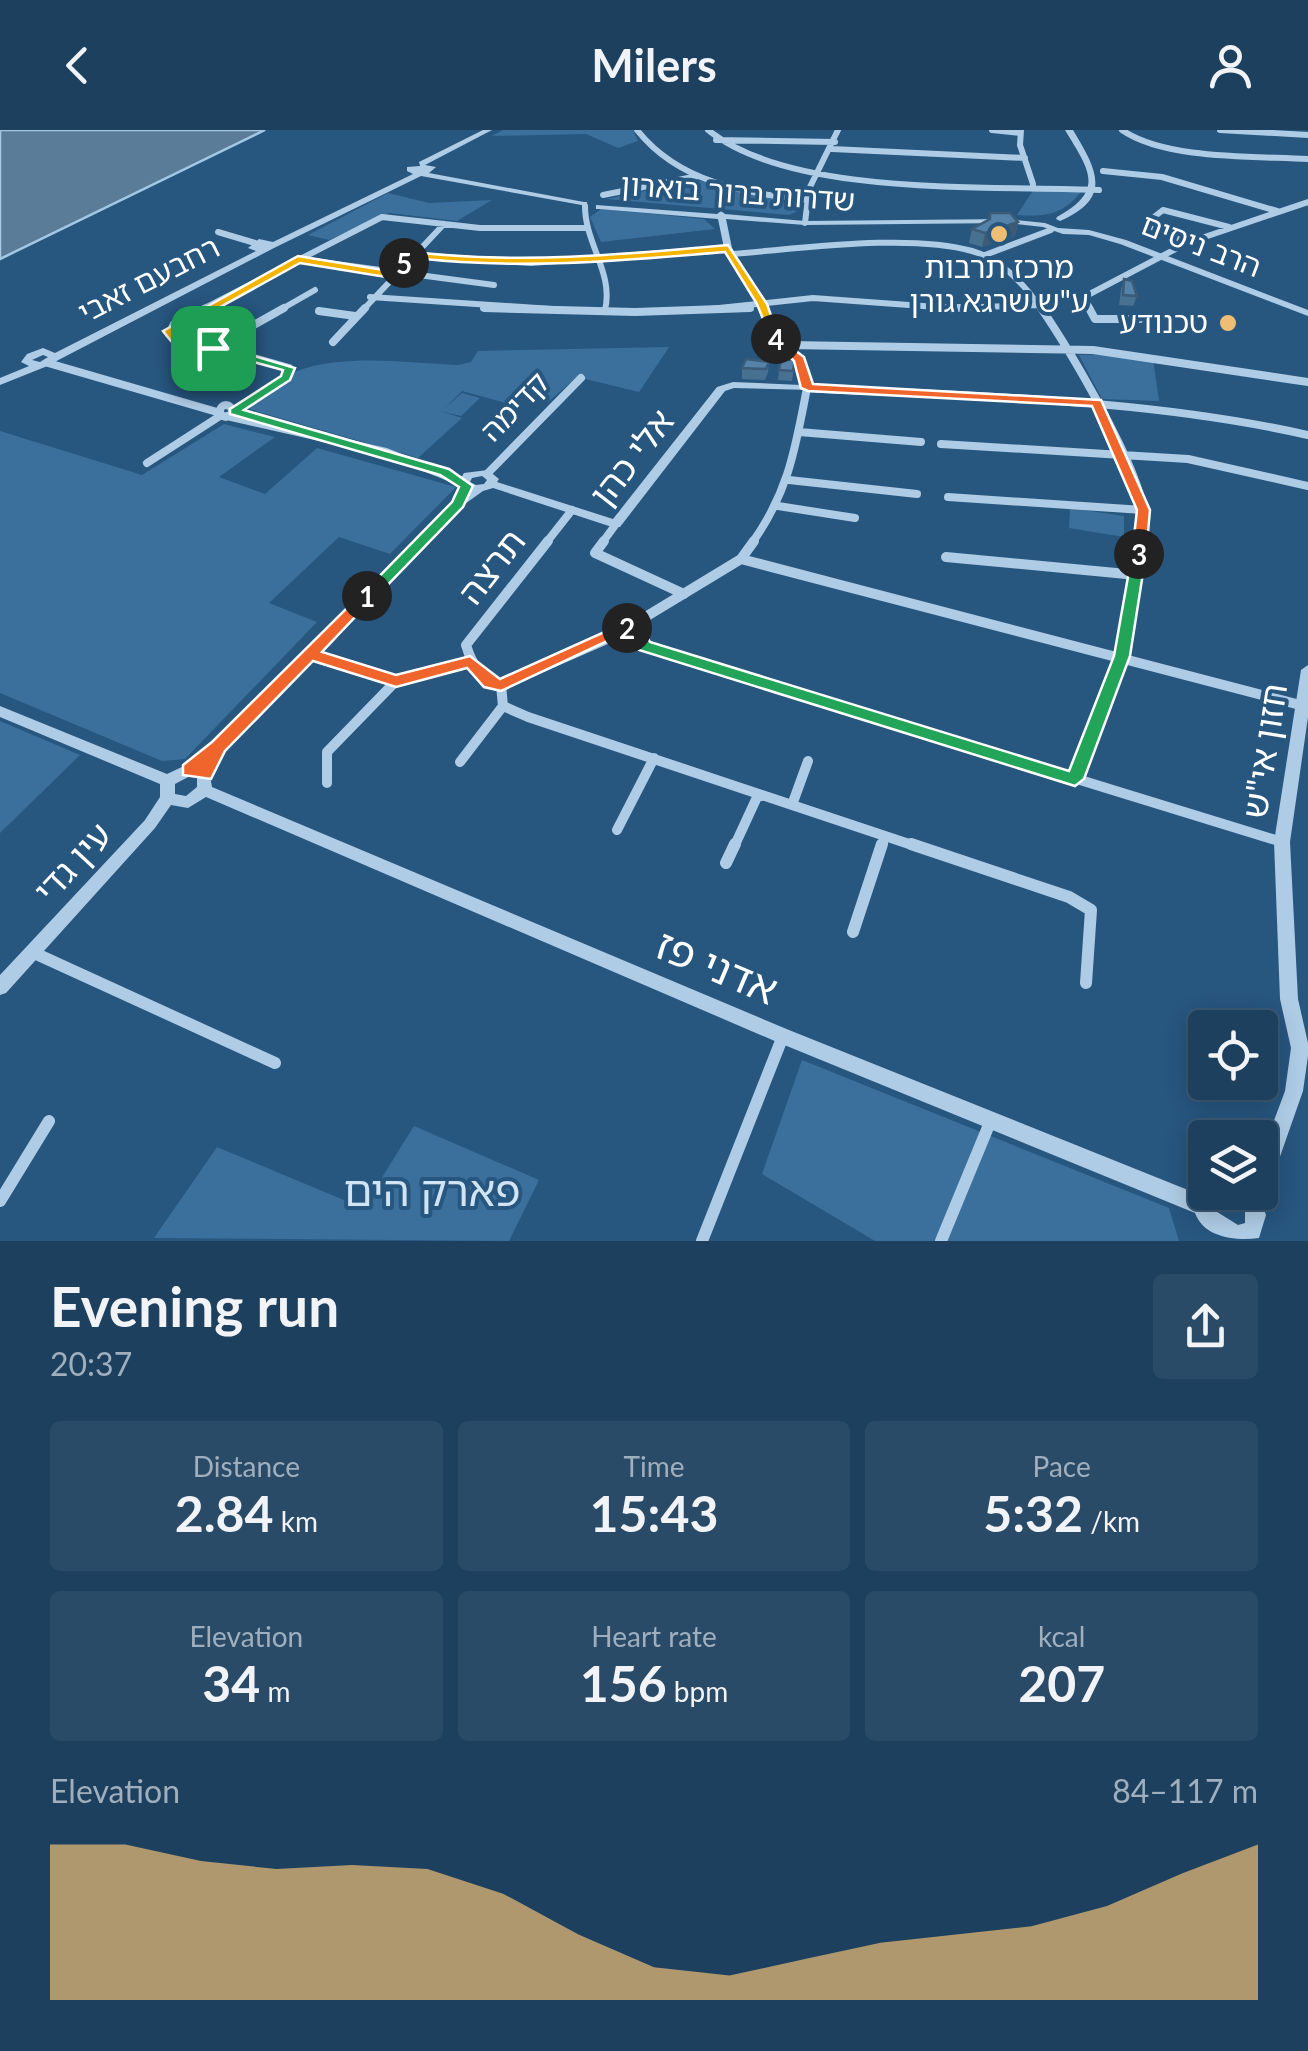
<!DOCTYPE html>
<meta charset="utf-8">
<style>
:root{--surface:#1d405f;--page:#2a4b68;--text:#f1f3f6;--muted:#a0afbd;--line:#3b5974;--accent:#edbe74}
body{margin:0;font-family:Lato,"Noto Sans Hebrew",sans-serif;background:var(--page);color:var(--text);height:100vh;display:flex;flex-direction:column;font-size:38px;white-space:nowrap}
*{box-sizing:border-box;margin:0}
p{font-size:32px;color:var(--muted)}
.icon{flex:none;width:55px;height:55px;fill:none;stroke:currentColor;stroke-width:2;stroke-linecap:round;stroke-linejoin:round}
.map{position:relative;height:1111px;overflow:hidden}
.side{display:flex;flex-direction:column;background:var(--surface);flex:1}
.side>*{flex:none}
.tools{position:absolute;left:1188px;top:880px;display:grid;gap:20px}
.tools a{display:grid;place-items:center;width:90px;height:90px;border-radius:10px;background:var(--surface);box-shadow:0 5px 25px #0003,0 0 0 2px var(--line);font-size:50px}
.pin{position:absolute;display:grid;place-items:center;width:85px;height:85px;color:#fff;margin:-42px;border-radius:20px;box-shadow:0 5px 15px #0006}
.km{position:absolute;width:50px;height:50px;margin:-25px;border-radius:50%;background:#222;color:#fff;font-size:28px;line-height:50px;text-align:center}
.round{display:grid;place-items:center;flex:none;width:105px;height:105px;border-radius:10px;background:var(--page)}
.summary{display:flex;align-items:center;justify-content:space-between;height:170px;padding:0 50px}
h1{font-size:55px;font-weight:700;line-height:75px}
.stats{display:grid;grid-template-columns:repeat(3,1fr);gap:15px;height:170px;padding:10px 50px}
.stats div{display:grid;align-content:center;border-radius:10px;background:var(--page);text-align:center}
.stats b{font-size:50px;font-weight:700}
.stats small{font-size:28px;font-weight:400}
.stats p{font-size:28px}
.chart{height:280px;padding:20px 50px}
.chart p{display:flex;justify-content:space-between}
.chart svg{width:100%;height:180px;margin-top:10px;fill:var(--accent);opacity:.7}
header{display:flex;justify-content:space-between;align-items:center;height:130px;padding:0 50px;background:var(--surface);font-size:45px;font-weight:700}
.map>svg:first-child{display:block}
.green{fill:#3c709c}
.water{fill:#5b7c98;stroke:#a2c8e5;stroke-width:2.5}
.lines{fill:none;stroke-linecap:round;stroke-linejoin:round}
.minor-far3{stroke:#aecce5;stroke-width:6}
.minor-far2{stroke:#aecce5;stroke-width:8}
.minor-far1{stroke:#aecce5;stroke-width:10}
.minor{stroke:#aecce5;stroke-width:12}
.tertiary{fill:#aecce5;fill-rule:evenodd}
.wall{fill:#487091}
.shaded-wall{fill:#3b5b76}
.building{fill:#5482a9;stroke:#3b5b76;stroke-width:2.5}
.split-1{fill:#22a559;stroke:#fff;stroke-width:2.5}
.split-2{fill:#f0652b;stroke:#fff;stroke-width:2.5}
.split-3{fill:#22a559;stroke:#fff;stroke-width:2.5}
.split-4{fill:#f0652b;stroke:#fff;stroke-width:2.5}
.split-5{fill:#f5b400;stroke:#fff;stroke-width:2.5}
.split-6{fill:#f5b400;stroke:#fff;stroke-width:2.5}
.poi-dot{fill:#edbe74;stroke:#27567f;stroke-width:4}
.labels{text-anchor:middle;stroke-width:8;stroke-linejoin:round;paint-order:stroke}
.far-street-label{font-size:30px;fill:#fff;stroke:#27567f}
.far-poi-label{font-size:30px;fill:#fff;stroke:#27567f}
.street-label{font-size:35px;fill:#fff;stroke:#27567f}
.near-street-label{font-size:42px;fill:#fff;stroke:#27567f}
.near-park-label{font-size:42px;fill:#d1e4f4;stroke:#27567f}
</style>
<header><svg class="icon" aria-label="back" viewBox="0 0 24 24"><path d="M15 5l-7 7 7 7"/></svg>Milers<svg class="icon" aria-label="person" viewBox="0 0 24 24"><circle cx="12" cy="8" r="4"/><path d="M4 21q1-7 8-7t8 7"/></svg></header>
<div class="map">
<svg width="1308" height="1111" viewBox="0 0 1308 1111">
<rect width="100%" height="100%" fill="#27567f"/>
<!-- green -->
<path class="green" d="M503,0H633L638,11L618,18L586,4L492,6Z
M697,50L792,73L798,81L789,85L606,69Z
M1034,59L1081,62C1062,85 1046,87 1017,85Z
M388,63L429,73L492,70L457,91L389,83L329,110L308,105Z
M601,79L704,89L715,99L601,112L590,87Z
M669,217L639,262L577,247L548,272L515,265L506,273L462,261L444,279L462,263L480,268L461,286L440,281L462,288L418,328L249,279C290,213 393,233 458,235L471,232L478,221Z
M1114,224L1153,229L1159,271L1102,269L1079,225Z
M224,294L275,307L219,347L265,364L317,318L456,357L390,424L339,407L269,473L317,492L185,629L162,631L0,563V301L142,345Z
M1070,378L1124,386V407L1069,398Z
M0,591L80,625L0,703Z
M802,930L1169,1078L1179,1111H875L762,1044Z
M414,996L539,1050L509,1111L154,1108L217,1017L363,1078Z"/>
<!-- water -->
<path class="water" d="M0,0H265L0,129Z"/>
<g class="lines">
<!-- minor-far3 -->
<path class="minor-far3" d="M637,0C679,53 743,62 806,70
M708,0C792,68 992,55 1099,60
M992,0L1020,3
M1021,0L1020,15L1033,54
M1122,0C1165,30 1256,26 1308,29
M1220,0L1308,5
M716,10L835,12
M832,19L1025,28
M1103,41L1162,47L1277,81
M603,65L698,46
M585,76C585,114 614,143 605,180
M805,93L809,59L838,0
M218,102L255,113
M1187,113L1145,94L1163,80L1229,97
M731,124C799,119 908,103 972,121C1003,130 1025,155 1042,180
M413,125L531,133L728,118
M985,125L1051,100
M298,129L494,155
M370,167L567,180
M201,180L382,87L480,98H585
M280,180L315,160
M363,180L444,94
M700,180L813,168L950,178L1041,175
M1091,180L1084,167L1187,113L1308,72"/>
<!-- minor-far2 -->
<path class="minor-far2" d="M206,178L174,194L169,204L289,238L286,248L235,280
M484,178L635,182L750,178
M945,178H961
M1041,178C1067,216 1141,339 1143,382C1143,392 1140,403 1138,413
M1089,178L1095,189H1140
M319,181L355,186
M333,212L365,178
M788,215L1093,220L1308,252
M213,218L284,178
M48,233L217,282
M220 281a6 6 0 1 1 12 0a6 6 0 1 1-12 0Z
M227,286L386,322L464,353
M799,302L921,312
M941,314L1188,329L1308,356
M147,333L220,286
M488,343L581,248
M789,350L917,364
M948,367L1143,380
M778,376L855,388
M546,413L572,380
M602,413L616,394
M752,413C789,361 795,319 807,258C975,267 1143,268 1308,305"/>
<!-- minor-far1 -->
<path class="minor-far1" d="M548,411L466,515C472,535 481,549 501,555L614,506L741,429L754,411
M604,411L595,423L684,464
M946,427L1137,445
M741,429L1300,575
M632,495L644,516L1282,712
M310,524L396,551L470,532
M501,555L503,576L528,587L918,717
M460,632L503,576
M1075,649L1122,526L1139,411
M327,653V622L396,551
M792,675L808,631
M617,700L654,628
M734,717L758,665
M881,717L885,706"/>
<!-- minor -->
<path class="minor" d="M911,714L1069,767L1091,780L1086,853
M726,733L735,714
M853,802L882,714
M32,822L275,933
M0,1071L49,991
M702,1111L783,906
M941,1111L991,990"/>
<!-- tertiary -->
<path class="tertiary" d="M483,0H492L425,35L436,37L429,43L584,72H587V76L421,46L274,118L45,237L0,255V248L29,236L21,232L27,224L43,218L55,223L256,121L248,118L259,109L273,112L413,44L407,41V37L420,36L419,32ZM43,225L48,227L40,232L32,230Z
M1065,0H1073C1097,40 1113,68 1060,91L1056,89L1057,87C1106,60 1089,40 1065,0Z
M596,75L717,84L721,81L725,84L805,91L1007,89L1045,93L1058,98L1089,100L1126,110L1308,180V186L1120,114L1089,105L1063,104L1043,97L1007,93L805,95L726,89L732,118L767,174L777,205L805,229L812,258L811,260L734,258L725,261L620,397H612L493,358L483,361L462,376L224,621L202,638L209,640L212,657L789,900L1193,1062L1198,1051L1205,1048V1062H1213L1211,1067L1214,1080L1238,1095L1245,1093V1080L1234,1062H1260V1028L1285,961L1291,918L1280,869L1274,712L1301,540L1308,535V587L1290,712L1298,869L1308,913V926L1303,961L1270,1055L1267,1062L1258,1064L1266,1085L1259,1108C1236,1111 1204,1108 1195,1083L777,912L206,667L188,678L171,675L155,698L6,863L0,865V845L145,690L160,667V654L0,587V576L167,644L184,636L214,613L454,372L469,361L458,353L464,343L488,340L499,349L497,352L613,389L717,257L733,252L801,255L795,230L768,206L757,174L724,118L718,89L599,79H596ZM482,346L487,350L484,354L476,355L470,352L472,348ZM190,646L197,648V657L186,666L175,664V654Z"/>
</g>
<!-- wall -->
<path class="wall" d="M990,83L1018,92L1015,106L982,117L969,113L972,99L988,90Z
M1124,149L1137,166L1133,176L1119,175L1121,159Z
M795,230L792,251L778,250L779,240Z
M769,232L768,242L765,250L742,249V238Z"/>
<!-- shaded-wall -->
<path class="shaded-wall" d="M1018,92L1015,106L982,117L985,103Z"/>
<!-- building -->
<path class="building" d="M990,83H1010L1018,92L985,103L972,99L990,89Z
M1124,149L1132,151L1137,166L1123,165Z
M746,229L769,232L766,239L742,238Z
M781,229L795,230L793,241L779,240Z"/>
<!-- split-1 -->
<path class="split-1" d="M213,214L295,238L290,250L244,280L449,339L473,356L463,377L373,470L360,466L452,372L459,357L440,345L230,284V279L281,246L283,240L209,220Z"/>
<!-- split-2 -->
<path class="split-2" d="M362,463L375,466L322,522L396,545L470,526L500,549L622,494L635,498L501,561L484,557L467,538L396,557L313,531L225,621L211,649L183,645V635L212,612Z"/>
<!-- split-3 -->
<path class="split-3" d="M1139,420L1146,424L1130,526L1084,649L1075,656L639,520L629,503L620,498L627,491H638L650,512L1069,641L1114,526L1132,424Z"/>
<!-- split-4 -->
<path class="split-4" d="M776,206L804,227L813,254L1101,270L1150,380L1146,424L1139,429L1132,424L1137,380L1092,276L808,261L801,258L794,231L771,209Z"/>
<!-- split-5 -->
<path class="split-5" d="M728,115L767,174L780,211L771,209L757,174L725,122C620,131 520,140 415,128L408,135L399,133L412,122C519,134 621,125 728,115Z"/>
<!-- split-6 -->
<path class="split-6" d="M298,126L389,141L401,131L409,133L392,148L300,133L175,202L217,215V220L171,211L163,201Z"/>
<!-- markers -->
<g class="poi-dot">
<circle cx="999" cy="104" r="10"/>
<circle cx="1228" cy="193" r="10"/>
</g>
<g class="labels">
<!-- far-street labels -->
<g class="far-street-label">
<text transform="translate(738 63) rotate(4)" y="10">שדרות ברוך בוארון</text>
<text transform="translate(1201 116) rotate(21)" y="10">הרב ניסים</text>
<text transform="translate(149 150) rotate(-27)" y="10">רחבעם זאבי</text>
<text transform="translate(515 277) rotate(-46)" y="10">קדימה</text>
</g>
<!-- far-poi labels -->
<g class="far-poi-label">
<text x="999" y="148">מרכז תרבות<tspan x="999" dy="34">ע"ש שרגא גורן</tspan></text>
<text x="1208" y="203" text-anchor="end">טכנודע</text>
</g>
<!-- street labels -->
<g class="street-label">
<text transform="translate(632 328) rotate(-52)" y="12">אלי כהן</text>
<text transform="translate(492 437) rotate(-52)" y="12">תרצה</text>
<text transform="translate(1265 621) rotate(-81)" y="12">חזון אי"ש</text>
<text transform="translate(73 733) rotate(-47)" y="12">עין גדי</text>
</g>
<!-- near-street labels -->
<g class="near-street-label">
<text transform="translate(717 837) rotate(23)" y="15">אדני פז</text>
</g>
<!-- near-park labels -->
<g class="near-park-label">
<text x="432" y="1076">פארק הים</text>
</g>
</g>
</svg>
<div class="tools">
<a><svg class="icon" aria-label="locate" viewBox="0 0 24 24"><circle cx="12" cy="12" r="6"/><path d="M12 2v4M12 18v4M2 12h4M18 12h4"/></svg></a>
<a><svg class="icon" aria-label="layers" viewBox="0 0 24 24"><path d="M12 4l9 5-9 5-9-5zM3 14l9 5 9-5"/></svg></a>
</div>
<div class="pin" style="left:213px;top:218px;background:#1e9e55"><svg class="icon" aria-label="arrive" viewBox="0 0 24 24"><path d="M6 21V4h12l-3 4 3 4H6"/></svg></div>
<b class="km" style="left:367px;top:466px">1</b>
<b class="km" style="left:627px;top:498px">2</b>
<b class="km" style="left:1139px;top:424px">3</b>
<b class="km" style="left:776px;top:209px">4</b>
<b class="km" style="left:404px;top:133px">5</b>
</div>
<section class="side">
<div class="summary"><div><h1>Evening run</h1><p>20:37</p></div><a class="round"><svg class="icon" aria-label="share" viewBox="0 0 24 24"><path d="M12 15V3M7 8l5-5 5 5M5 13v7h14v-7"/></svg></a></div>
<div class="stats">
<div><p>Distance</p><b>2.84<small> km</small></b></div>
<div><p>Time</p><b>15:43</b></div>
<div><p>Pace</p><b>5:32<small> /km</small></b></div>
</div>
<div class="stats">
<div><p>Elevation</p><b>34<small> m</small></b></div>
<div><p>Heart rate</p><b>156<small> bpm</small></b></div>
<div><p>kcal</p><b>207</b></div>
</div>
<div class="chart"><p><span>Elevation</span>84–117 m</p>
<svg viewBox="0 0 160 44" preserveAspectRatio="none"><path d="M0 44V6L10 6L20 10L30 12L40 11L50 12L60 18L70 28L80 36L90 38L100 34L110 30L120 28L130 26L140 21L150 13L160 6V44z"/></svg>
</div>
</section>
